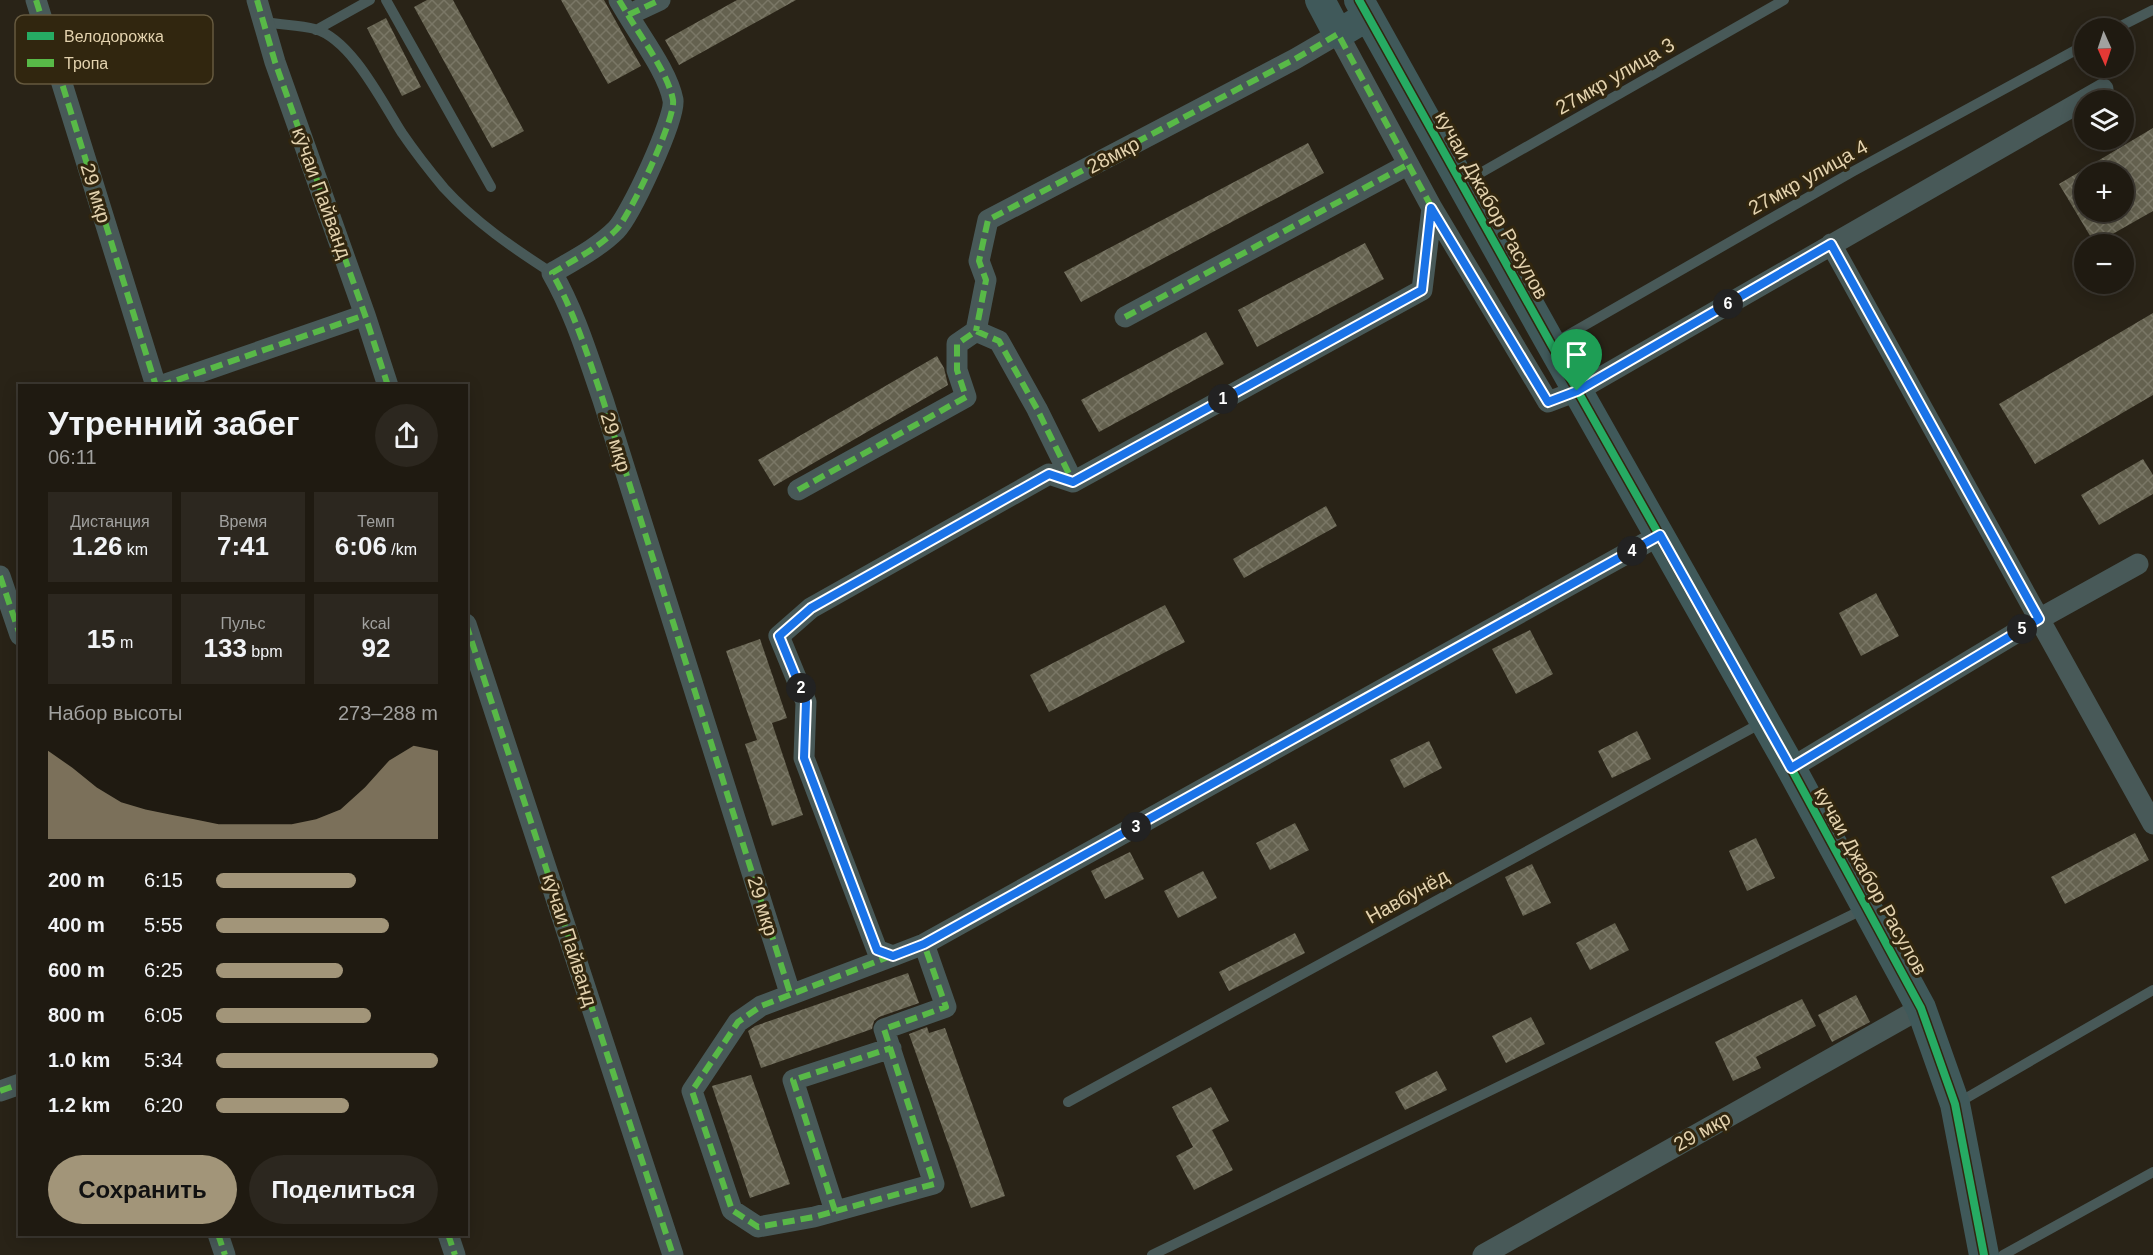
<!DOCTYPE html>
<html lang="ru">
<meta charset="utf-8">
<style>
:root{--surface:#1f1a11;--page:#2c271f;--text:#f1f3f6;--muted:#a1a19f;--line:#3c3831;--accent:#a29579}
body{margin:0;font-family:Helvetica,sans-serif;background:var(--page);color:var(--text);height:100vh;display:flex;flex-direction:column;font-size:22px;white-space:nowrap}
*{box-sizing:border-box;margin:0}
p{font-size:20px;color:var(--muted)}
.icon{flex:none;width:33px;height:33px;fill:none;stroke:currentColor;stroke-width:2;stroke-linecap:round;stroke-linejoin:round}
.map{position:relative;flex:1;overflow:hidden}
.sheet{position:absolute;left:18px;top:384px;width:450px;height:852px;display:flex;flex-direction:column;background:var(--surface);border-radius:0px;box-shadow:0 3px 15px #0003,0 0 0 2px var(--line)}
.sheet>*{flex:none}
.needle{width:39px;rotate:177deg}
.controls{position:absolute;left:2074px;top:18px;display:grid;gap:12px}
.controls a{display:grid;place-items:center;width:60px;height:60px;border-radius:50%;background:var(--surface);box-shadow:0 3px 15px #0003,0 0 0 2px var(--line);font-size:30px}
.pin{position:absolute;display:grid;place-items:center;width:51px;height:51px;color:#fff;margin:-62px -26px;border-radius:50% 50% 50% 0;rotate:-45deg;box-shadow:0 0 6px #0007}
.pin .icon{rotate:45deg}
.km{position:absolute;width:30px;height:30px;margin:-15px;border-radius:50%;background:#222;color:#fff;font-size:16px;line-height:30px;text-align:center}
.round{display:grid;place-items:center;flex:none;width:63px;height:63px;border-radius:32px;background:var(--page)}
.summary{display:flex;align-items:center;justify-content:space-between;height:102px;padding:0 30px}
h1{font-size:33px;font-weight:700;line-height:45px}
.metrics{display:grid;grid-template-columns:repeat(3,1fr);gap:9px;height:102px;padding:6px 30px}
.metrics div{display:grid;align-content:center;border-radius:0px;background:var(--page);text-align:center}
.metrics b{font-size:26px;font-weight:700}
.metrics small{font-size:16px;font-weight:400}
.metrics p{font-size:16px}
.chart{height:168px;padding:12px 30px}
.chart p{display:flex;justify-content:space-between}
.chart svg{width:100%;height:108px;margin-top:6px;fill:var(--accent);opacity:.7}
.primary-button{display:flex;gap:12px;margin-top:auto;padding:12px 30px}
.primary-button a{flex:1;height:69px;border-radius:36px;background:var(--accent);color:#111;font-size:24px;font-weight:700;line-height:69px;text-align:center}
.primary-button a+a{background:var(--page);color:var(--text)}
ul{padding:0 30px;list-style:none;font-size:20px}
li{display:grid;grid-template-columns:96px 72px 1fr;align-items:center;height:45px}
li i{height:15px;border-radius:8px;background:var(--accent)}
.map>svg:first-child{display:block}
.building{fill:url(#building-cross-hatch);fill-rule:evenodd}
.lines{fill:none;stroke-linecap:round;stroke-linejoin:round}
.lane{stroke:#485958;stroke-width:10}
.street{stroke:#485958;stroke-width:21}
.secondary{stroke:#40595a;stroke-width:30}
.quiet{stroke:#58b947;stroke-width:6;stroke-dasharray:12 6;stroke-linecap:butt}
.cycleway-casing{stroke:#31260f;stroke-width:11}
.cycleway{stroke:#26ab63;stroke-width:8}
.route-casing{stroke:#fff;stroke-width:12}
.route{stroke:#1a73e8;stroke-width:8}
.labels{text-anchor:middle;stroke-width:6;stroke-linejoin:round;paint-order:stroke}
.street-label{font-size:20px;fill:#e3d2ae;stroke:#31260f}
.key{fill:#31260f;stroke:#665a3f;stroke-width:1.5}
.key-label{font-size:16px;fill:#e3d2ae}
</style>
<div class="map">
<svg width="2153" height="1255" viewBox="0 0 2153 1255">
<defs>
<pattern id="building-cross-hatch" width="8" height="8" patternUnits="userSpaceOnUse" patternTransform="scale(1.5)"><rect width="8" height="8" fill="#64614f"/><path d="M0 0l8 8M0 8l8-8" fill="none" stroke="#7a7766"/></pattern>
</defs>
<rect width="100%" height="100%" fill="#292317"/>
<!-- building -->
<path class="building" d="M427,0H453L524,131L492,148L414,7Z
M561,0H604L641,66L608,84Z
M737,0H796L679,65L665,40Z
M386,18L421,87L402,96L367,28Z
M2153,128V211L2095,244L2059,184ZM2085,172H2124V212H2085Z
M1308,143L1324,173L1081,302L1064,272Z
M1365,243L1384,279L1257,347L1238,310Z
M2153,313V395L2035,464L1999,404Z
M1206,332L1224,364L1099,432L1081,400Z
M937,356L944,368L948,385L774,486L758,460Z
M2143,459L2153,475V494L2099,525L2081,495Z
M1326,506L1337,526L1244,578L1233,559Z
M1876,593L1899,636L1861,656L1839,613Z
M1165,605L1185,642L1049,712L1030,675Z
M1530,630L1553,674L1516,694L1492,649Z
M760,639L787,718L772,723L803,815L772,826L745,744L757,740L726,651Z
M1637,731L1651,759L1612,778L1598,751Z
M1429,741L1442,768L1404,788L1390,760Z
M1295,823L1309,850L1270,870L1256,843Z
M2135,833L2149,860L2065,904L2051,877Z
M1756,838L1775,878L1747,891L1729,851Z
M1130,852L1144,879L1105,899L1091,871Z
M1532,864L1551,903L1523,916L1505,877Z
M1203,871L1217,898L1178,918L1164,891Z
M1615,923L1629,950L1590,970L1576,943Z
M1295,933L1305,953L1229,991L1219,972Z
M908,973L919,1003L879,1017L874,1021L872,1029L761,1068L748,1031L755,1026Z
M1856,995L1870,1022L1832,1042L1818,1015Z
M1802,999L1816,1026L1756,1057L1761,1068L1733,1081L1715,1042Z
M1531,1017L1545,1044L1506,1063L1492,1036Z
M927,1027L929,1033L945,1028L1005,1196L971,1208L909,1034Z
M1437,1071L1447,1090L1405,1110L1395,1092Z
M751,1075L790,1184L750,1198L712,1086Z
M1211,1087L1229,1121L1212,1130L1233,1170L1194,1190L1176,1156L1193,1147L1172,1107Z"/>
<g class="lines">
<!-- lane -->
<path class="lane" d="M386,0L491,187
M265,22C281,25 299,25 315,29C352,40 382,102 402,133C415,152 429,170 444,188C475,222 513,248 552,273
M2117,28L2153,10
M316,30L370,0
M1463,183L1784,0
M1554,343L1852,172L2085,45
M1068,1102L1763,722
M1956,1104L2153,990
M1152,1255L1864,909
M2003,1255L2153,1172"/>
<!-- street -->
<path class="street" d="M36,0L156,386
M257,0L275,62L365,315L388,386
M619,0L628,15L660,0
M628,15C642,39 668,73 673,100C676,118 630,216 616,230C598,248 574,260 552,273C575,313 588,357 603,400L790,993
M1432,208L1548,402L1577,391L2103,89
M1831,244L2153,824
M1125,317L1407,165
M160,386L365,315
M1073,482L1049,474L811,608L779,636L806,702L804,758L877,950L893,956L924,944L1660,535
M798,490L966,397L957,370V344L976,331L999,341L1037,409L1073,482L1422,290L1432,208L1338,34L1295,59L988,220L979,261L986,280L976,331
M0,576L20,635
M466,624L673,1255
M1791,768L2039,619L2138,564
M893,956L761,1006L738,1022L692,1091L732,1210L758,1227L814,1217L934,1184L884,1029L946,1007L924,944
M0,1091L20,1084
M835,1211L793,1080L891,1048
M218,1234L225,1255
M448,1234L455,1255
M1483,1255L1921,1008"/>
<!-- secondary -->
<path class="secondary" d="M1320,0L1338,34L1368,16
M1359,0L1551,344L1791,768L1921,1008L1955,1104L1984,1255"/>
<!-- quiet -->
<path class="quiet" d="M36,0L156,386
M257,0L275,62L365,315L388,386
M619,0L628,15L660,0
M628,15C642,39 668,73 673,100C676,118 630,216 616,230C598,248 574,260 552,273C575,313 588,357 603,400L790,993
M1125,317L1407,165
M160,386L365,315
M798,490L966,397L957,370V344L976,331L999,341L1037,409L1073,482L1422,290L1432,208L1338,34L1295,59L988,220L979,261L986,280L976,331
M0,576L20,635
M466,624L673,1255
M891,956L761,1006L738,1022L692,1091L732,1210L758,1227L814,1217L934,1184L884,1029L946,1007L924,944
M0,1091L20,1084
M835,1211L793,1080L891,1048
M218,1234L225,1255
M448,1234L455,1255"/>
<defs>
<path id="cycleway" d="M1359,0L1551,344L1791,768L1921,1008L1955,1104L1984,1255
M1073,482L1049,474L811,608L779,636L806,702L804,758L877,950L893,956L924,944L1660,535"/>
</defs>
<!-- cycleway casing -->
<use href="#cycleway" class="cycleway-casing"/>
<!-- cycleway -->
<use href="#cycleway" class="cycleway"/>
</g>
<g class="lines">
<defs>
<path id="route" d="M1431,208L1548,402L1577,391L1831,244L2039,619L1791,768L1660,535L924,944L893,956L877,950L804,758L806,702L779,636L811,608L1049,474L1073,482L1422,290Z"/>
</defs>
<!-- route casing -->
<use href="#route" class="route-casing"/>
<!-- route -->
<use href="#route" class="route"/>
</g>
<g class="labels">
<!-- street labels -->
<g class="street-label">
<text transform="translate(1615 76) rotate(-30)" y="7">27мкр улица 3</text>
<text transform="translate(1113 155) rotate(-28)" y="7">28мкр</text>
<text transform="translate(1808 177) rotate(-29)" y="7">27мкр улица 4</text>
<text transform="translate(96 193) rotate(73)" y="7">29 мкр</text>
<text transform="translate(322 193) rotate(70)" y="7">кӯчаи Пайванд</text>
<text transform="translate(1492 205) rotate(61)" y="7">кучаи Джабор Расулов</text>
<text transform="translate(616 442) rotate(73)" y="7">29 мкр</text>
<text transform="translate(1871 881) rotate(61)" y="7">кучаи Джабор Расулов</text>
<text transform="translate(1407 896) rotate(-29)" y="7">Навбунёд</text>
<text transform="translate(763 906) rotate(73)" y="7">29 мкр</text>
<text transform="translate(570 940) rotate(72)" y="7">кӯчаи Пайванд</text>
<text transform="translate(1702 1131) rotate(-29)" y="7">29 мкр</text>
</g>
</g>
<!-- legend -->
<rect x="15" y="15" width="198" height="69" rx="9" class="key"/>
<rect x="27" y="32" width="27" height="8" fill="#26ab63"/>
<rect x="27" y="59" width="27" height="8" fill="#58b947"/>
<g class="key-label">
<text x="64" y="42">Велодорожка</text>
<text x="64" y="69">Тропа</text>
</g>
</svg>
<div class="controls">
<a><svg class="needle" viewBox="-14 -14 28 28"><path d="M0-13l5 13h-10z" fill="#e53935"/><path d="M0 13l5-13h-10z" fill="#a1a19f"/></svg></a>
<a><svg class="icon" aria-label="layers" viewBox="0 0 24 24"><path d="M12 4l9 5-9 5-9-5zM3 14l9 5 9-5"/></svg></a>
<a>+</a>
<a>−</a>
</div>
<div class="pin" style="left:1577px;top:391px;background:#1e9e55"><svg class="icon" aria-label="arrive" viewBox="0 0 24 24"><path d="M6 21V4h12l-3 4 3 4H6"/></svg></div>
<b class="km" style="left:1223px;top:399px">1</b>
<b class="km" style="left:801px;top:688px">2</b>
<b class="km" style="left:1136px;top:827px">3</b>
<b class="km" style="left:1632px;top:551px">4</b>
<b class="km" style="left:2022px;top:629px">5</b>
<b class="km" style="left:1728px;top:304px">6</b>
<section class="sheet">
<div class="summary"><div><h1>Утренний забег</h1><p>06:11</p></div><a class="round"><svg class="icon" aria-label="share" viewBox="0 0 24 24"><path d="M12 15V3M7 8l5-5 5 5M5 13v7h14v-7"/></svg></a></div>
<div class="metrics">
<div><p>Дистанция</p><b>1.26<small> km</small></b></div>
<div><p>Время</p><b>7:41</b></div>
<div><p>Темп</p><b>6:06<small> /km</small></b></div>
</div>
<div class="metrics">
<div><b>15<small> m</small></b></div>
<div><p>Пульс</p><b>133<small> bpm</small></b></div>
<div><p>kcal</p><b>92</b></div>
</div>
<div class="chart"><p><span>Набор высоты</span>273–288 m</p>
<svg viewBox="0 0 160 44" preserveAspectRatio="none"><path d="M0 44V8L10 15L20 23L30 29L40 32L50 34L60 36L70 38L80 38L90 38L100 38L110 36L120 32L130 23L140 12L150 6L160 8V44z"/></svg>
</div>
<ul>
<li><b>200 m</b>6:15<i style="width:63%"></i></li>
<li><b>400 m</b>5:55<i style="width:78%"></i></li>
<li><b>600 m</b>6:25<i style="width:57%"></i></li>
<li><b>800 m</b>6:05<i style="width:70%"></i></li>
<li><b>1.0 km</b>5:34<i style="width:100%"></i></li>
<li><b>1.2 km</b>6:20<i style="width:60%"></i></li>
</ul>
<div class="primary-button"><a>Сохранить</a><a>Поделиться</a></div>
</section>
</div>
